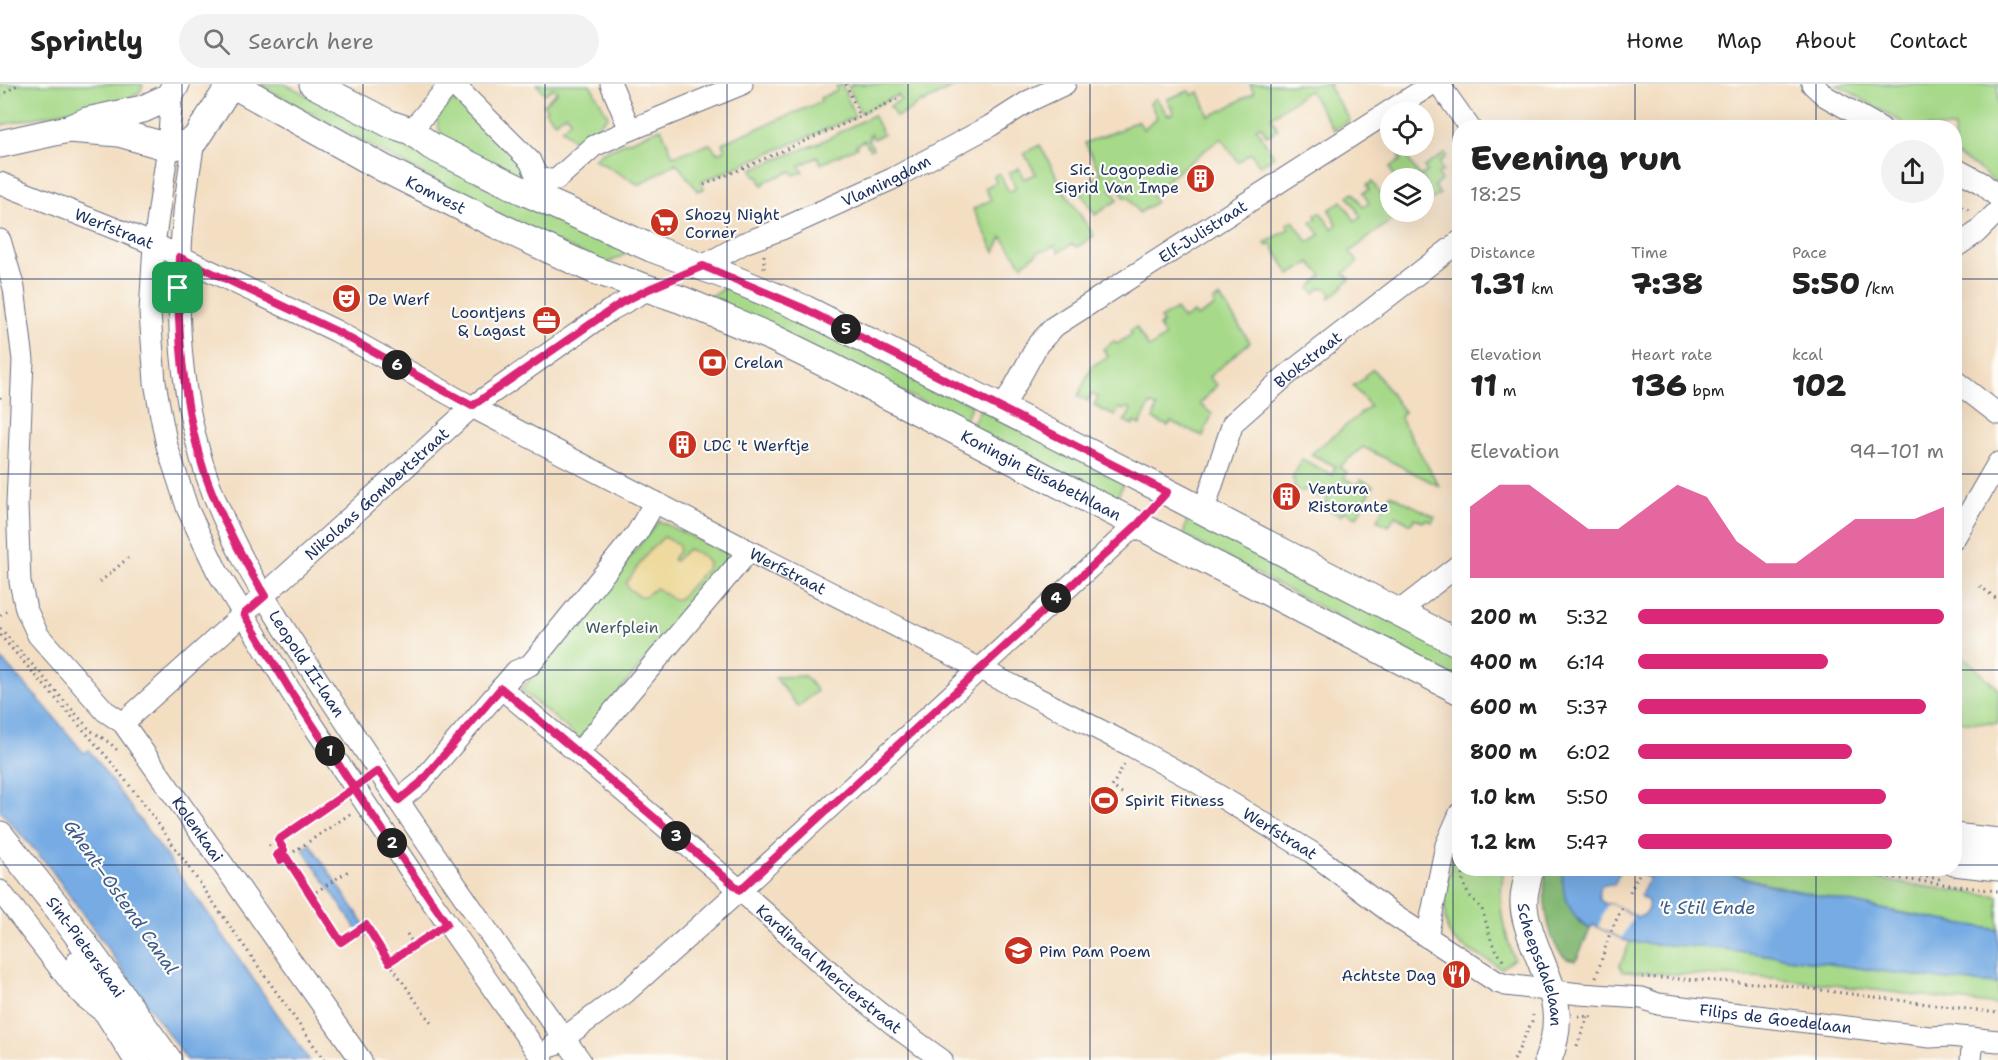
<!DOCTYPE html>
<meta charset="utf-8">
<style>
:root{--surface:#fff;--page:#f2f2f2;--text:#222;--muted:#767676;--line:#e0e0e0;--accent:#db2777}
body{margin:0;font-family:"Shantell Sans",sans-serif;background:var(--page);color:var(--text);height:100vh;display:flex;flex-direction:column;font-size:22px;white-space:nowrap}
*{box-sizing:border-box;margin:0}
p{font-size:20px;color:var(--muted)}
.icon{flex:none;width:33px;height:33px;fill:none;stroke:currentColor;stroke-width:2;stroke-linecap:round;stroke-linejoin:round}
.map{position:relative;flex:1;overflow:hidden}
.side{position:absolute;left:1452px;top:36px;width:510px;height:756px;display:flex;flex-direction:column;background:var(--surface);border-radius:24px;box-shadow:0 6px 24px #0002}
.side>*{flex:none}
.fabs{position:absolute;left:1380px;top:18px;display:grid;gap:12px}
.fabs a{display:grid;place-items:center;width:54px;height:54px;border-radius:50%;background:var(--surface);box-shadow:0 6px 24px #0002;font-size:30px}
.pin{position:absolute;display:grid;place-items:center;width:51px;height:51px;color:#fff;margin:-26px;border-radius:12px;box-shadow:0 3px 9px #0006}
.km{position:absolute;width:30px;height:30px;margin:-15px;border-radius:50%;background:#222;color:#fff;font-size:16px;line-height:30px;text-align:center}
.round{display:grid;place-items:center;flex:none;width:63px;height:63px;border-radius:32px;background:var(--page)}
.headline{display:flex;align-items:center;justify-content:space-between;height:102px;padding:0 18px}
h1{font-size:33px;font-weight:800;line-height:45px}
.stats{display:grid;grid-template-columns:repeat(3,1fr);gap:9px;height:102px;padding:6px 18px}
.stats div{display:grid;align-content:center}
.stats b{font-size:30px;font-weight:800}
.stats small{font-size:16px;font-weight:400}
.stats p{font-size:16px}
.chart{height:168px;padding:12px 18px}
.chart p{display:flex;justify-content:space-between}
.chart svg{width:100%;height:108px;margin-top:6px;fill:var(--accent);opacity:.7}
ul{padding:0 18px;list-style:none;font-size:20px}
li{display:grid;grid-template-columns:96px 72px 1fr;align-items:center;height:45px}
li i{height:15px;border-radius:8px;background:var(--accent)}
header{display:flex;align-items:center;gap:36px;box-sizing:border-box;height:84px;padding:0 30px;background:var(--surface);border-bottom:2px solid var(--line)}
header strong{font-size:28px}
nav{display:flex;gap:33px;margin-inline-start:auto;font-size:21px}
.search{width:420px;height:54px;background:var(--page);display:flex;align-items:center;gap:15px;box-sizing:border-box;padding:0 21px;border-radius:33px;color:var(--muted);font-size:22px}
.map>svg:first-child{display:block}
.green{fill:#a6d988;stroke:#608473;stroke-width:1.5}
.forest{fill:#84b974;stroke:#507469;stroke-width:1.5}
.sand{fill:#eeda9e;stroke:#84847e;stroke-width:1.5}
.water{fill:#76abe3;stroke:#486da0;stroke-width:1.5}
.pier{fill:#f3dec2}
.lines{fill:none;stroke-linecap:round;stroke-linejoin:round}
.minor-casing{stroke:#676c81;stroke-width:23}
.major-casing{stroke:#676c81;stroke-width:29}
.path{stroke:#676c81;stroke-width:3;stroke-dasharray:1.5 4.5;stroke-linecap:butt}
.minor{stroke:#fff;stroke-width:21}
.major{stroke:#fff;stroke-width:27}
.route-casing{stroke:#fff;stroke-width:12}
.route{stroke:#db2777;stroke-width:8}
.grid{fill:none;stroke:#1b2f5e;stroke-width:1.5;stroke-opacity:0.55}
.labels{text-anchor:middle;stroke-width:4.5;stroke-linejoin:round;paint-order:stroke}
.poi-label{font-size:16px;fill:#1b2f5e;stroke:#fdfcf7;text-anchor:start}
.street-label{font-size:16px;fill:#1b2f5e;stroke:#fdfcf7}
.park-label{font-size:16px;fill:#3e5a68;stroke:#fdfcf7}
.water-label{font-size:18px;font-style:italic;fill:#3b5a8d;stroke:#fdfcf7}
</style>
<header>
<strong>Sprintly</strong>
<div class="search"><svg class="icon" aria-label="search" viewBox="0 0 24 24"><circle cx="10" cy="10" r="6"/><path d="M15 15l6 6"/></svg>Search here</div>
<nav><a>Home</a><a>Map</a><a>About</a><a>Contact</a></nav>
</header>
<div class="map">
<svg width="1998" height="976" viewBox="0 0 1998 976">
<rect width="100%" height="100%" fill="#fdfcf7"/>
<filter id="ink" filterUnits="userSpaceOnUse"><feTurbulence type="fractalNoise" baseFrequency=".0167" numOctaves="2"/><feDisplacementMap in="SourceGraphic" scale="12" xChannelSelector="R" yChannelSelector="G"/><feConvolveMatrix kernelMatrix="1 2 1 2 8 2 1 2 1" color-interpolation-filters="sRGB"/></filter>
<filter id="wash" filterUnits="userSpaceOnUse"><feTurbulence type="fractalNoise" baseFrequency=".008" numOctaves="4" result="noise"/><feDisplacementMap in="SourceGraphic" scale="24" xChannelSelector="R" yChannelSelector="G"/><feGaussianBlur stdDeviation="1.35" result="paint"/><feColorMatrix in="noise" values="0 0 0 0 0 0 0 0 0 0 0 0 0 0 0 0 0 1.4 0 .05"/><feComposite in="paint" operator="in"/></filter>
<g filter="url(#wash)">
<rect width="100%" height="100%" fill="#f3dec2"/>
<!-- green -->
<path class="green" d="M0,0H142L143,1L140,8L130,14L0,41Z
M262,0H285L521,119L632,167L606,180L511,138L261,2Z
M536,0H590L608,32L578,61L562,45L571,36L566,30L555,38L545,27L547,25L543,21L557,8L553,4L545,10Z
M842,0L855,33L701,98L704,105L698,107L676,79L639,101L594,75L603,68L661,44L673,72L710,60L717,69L725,66L722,59L821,18L820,14L837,7L836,3Z
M855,0H958L923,19L921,17L909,27L896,33L890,22L901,16L898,11L861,29L848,2Z
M1250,0H1331L1328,2L1350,36L1334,46L1309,6L1271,33L1278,45L1267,52L1261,42L1256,44L1274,72L1260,82L1251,69L1238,78L1221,54L1150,109L1156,118L1139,129L1128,113L1125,114L1116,101L1111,105L1118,116L1095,131L1078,104L1101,90L1085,59L1121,45L1138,36L1143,45L1157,34L1150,19L1156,14L1167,30L1170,31L1174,29L1167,15L1189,7L1192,11L1199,8L1209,32C1226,26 1239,16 1254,9Z
M1836,0H1998V101L1979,85L1955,70L1954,44L1910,43Z
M460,17L529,85L524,95L444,54C438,45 436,39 438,28L450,18Z
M873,31L883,50L874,55L871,50L869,51L870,54L868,55L873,64L870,66L864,56L856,61L857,63L821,80L818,73L800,81L803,88L794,91L792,87L764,98L765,100L762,102L758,92L755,93L752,85L819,59Z
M1040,61L1067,111L1094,152L1077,163L1072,160L1059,168L1055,161L1047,166L1040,167L1022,181L1002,153L995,168L973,125L991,116L985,104L996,98L994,92L999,89L1009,108L1016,104L1009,89L1019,84L1024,95L1036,90L1024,69Z
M1404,69L1420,92L1427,88L1424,83L1445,69L1447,72L1439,79L1443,87L1438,90L1441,97L1434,102L1440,110L1431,116L1428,112L1430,110L1424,94L1420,93L1417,94H1394L1390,83L1401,76L1399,72Z
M1372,98L1381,111L1386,107L1390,112V128H1402L1350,168L1358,178L1344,189L1350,195L1344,200L1345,201L1330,214V208L1326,204H1321L1315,209L1310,204L1322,191L1310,178L1290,191L1271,160L1267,162L1265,159L1289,145L1287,140L1293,137L1308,158L1320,151L1311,138L1317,134L1315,131L1320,128L1332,145L1337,140L1329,126L1342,117L1355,137L1361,133L1348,112L1354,109L1363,123L1369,119L1363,109L1369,106L1367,101Z
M726,203L788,229L972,321L964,337L705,216Z
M1220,213L1250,258L1209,293L1217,301L1200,320L1212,330L1203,352L1171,338L1168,342L1153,335L1157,323L1150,320L1140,341L1134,338L1133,341L1124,337L1128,332L1131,325L1127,323L1125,326L1119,324L1115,332L1098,324L1099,323L1094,321L1098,313L1091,310L1088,317L1078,312L1092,282L1108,273L1103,265L1114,257L1117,260L1132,250L1130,247L1136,243L1149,264L1165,253L1159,242L1163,239L1160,235L1176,225L1183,235L1194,229L1197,233L1215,222L1213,217Z
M1373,285L1404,328L1400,333L1439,402L1363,363L1339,383L1347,388L1344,394L1357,401L1361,395L1373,402L1357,433L1343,427L1341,432L1323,423L1329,410L1322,406L1319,413L1304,405L1302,408L1293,402L1295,397L1292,395L1302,375L1332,391L1335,382L1311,370L1370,322L1353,302L1365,294L1364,292Z
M980,325L1124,399L1115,417L971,343Z
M1390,410L1435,433L1432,438L1426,435L1423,438L1415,434L1411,440L1395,431L1389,442L1377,436Z
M1188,433L1459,571V596L1183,451Z
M659,437L727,469L729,476L696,514L580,655L521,606Z
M1958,567L1998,605V640L1955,637L1954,570Z
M805,592L817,607L798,623L775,593Z
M1459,752L1460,784L1504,785C1497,823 1502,839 1514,875L1501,884C1492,878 1457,861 1453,855C1435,834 1451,783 1456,759Z
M1716,785H1823L1911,801L1998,812V846C1903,829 1808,813 1716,785Z
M1630,858L1717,864L1937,895L1998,900V921L1775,894L1623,888L1620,881Z"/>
<!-- forest -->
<path class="forest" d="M1547,785H1563L1562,797L1579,838L1590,845L1576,877C1574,876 1569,876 1567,875C1547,862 1540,805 1547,785Z"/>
<!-- sand -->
<path class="sand" d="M664,453L678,460L679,467L673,475L675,477L688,465L703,472L708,478L707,484L680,514L674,516L656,504L645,512H639L628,504L626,499L649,467Z"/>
<!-- water -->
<path class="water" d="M0,574L43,620L84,669L89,666L209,831L309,976H187L48,781L0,727Z
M310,760L365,841L370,848L362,853L303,765Z
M1563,785H1621L1614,801C1603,798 1597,804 1599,815L1605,820H1612L1638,833L1644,831L1648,826V817L1640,812L1649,794L1629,785H1716L1762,799L1900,829L1998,846V900L1937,895L1717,864L1639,859L1626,857L1593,841L1590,845C1568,830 1561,811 1563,785Z"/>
<!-- pier -->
<path class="pier" d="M1612,820L1633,832L1622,854L1598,843L1607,821Z"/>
</g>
<g filter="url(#ink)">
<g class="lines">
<defs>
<g id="minor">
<path d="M453,0L530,77L538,95"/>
<path d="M611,0L630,46L742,0"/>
<path d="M1439,0L1470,44"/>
<path d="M1812,0L1825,12L1881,44"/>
<path d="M169,13L171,23L168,63L154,160L150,229L155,298L161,332L167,362L188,426L217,487L293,611L414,792L543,976"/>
<path d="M411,47L450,0"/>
<path id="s1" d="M194,57C177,157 171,257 196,356C222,462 290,553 349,643C424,756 500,867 580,976"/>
<path d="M1954,84L1982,99L1998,113"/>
<path d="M538,95L552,96L557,95L594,62L630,46"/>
<path id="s2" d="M0,99L154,160L336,247L472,323L749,467L1133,663L1195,697L1311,768L1395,832L1497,898L1506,901L1580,910L1642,914L1658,920L1930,953L1950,952L1998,957"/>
<path id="s3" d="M0,156L14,204L23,276L17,420L20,498L26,525L38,551L105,627L123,639L361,976"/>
<path d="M1954,164L1976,149L1998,127"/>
<path id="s4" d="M703,182L744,159L782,145L892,95L990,42L1029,17L1065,0"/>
<path d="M1954,296L1998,330"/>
<path id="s5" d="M1003,324L1038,260L1055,242L1432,0"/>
<path id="s6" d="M1203,428L1233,339L1287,291L1460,157"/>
<path d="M1954,455L1998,379"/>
<path d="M1398,528L1460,480"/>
<path id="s7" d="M501,604L740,806L848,904L903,948L942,976"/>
<path id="s8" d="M123,639L472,323L609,227L649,205"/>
<path d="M578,669L749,467"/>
<path d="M399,716L420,699L516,587L530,581L637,449L655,418"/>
<path d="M0,807L72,900L84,913L102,927"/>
<path d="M1427,853L1446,761L1460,729"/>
<path d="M553,962L625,909L740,806L1138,439"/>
<path d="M1971,976L1973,954"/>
</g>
<g id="major">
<path id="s9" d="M232,0L383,84L505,145L594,186L682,216L773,254L830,282L1460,607"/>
<path d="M313,0L390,40L411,47L431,62L523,107L651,164L724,191L805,225L1167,408L1460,560"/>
<path d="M68,45L119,49L168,63L181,61L194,57L231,0"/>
<path d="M0,60L68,45L87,37L143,25L169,13L176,0"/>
<path id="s10" d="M0,751L58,824L168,976"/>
<path d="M1954,753L1998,758"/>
<path d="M1954,778L1998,783"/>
<path id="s11" d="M1530,784C1528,794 1524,806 1524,816C1523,827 1527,838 1530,848C1546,897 1569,922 1548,976"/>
<path d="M79,880L110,932L138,976"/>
</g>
</defs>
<!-- minor casing -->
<use href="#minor" class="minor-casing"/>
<!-- major casing -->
<use href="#major" class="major-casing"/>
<!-- path -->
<path class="path" d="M846,0L860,33
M0,12L19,0
M1828,44L1833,36
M704,101L860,33L897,15
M1956,121L1969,126
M764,171V185
M0,313V317
M1954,482L1957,484
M100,498L128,474
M1980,502L1998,516
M0,531L8,525
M0,544L90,646L110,659L117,666
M0,551L107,673L145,721L324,976
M1122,709L1112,703L1125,678
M1135,715L1140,718
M350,730L286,773L341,858L366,841L389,878L433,849
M278,756L284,766L277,771L280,776L286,773
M269,762L340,713
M1462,784L1463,798L1468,810L1482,825L1492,859L1505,880
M1842,784L1871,791L1998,807
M1867,784L1940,795
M1630,808L1642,784
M311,811L350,786
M407,850L414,861
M389,878L431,939
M1596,893L1610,849L1622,824
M1642,893L1774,900L1998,929
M1578,932L1596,933
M1577,962L1589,929
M1514,976L1532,937L1533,931"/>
<!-- minor -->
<use href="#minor" class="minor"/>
<!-- major -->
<use href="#major" class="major"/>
</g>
</g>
<g class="lines" filter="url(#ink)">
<defs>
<path id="route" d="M178,204C179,266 185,329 204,387C219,431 241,472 265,512L244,530L293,611L354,704L278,756L284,766L277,771L280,776L286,773L341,858L366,841L389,878L447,840L354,704L378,687L399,716L420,699L501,604L740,806L1138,440L1167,408L805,225L703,182L649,205L621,219L472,322L336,247L179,173L178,204"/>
</defs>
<!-- route casing -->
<use href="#route" class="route-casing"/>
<!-- route -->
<use href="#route" class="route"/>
</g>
<!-- grid -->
<path class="grid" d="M182,0V976M363,0V976M545,0V976M727,0V976M908,0V976M1090,0V976M1271,0V976M1453,0V976M1635,0V44M1816,0V44M0,195H1460M1954,195H1998M0,390H1460M1954,390H1998M0,586H1460M1954,586H1998M0,781H1460M1954,781H1998M1635,784V976M1816,784V976"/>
<!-- icons -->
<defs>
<symbol id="building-disc" viewBox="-11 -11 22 22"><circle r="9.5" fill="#c8321e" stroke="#fdfcf7"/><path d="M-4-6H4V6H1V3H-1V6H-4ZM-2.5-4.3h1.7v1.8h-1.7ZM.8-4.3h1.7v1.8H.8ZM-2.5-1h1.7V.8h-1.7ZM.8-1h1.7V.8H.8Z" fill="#fff"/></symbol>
<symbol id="supermarket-disc" viewBox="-11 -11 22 22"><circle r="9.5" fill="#c8321e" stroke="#fdfcf7"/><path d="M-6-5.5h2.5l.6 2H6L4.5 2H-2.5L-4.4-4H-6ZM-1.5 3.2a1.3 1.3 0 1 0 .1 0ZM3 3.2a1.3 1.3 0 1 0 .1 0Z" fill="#fff"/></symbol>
<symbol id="theatre-disc" viewBox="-11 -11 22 22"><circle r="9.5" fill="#c8321e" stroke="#fdfcf7"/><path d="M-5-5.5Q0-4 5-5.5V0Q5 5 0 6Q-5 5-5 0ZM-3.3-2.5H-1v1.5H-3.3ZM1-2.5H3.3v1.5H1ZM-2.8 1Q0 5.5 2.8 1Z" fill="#fff"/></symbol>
<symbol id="office-disc" viewBox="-11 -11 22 22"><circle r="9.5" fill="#c8321e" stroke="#fdfcf7"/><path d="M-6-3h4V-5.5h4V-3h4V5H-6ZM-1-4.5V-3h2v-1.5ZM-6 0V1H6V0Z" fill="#fff"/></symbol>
<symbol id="bank-disc" viewBox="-11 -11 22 22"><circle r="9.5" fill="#c8321e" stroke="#fdfcf7"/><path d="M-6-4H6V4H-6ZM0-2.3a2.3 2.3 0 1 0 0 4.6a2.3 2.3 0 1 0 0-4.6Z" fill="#fff"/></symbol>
<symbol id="stadium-disc" viewBox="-11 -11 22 22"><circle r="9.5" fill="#c8321e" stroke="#fdfcf7"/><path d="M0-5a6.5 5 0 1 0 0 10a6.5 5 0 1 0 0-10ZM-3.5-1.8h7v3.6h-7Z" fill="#fff"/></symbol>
<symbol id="school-disc" viewBox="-11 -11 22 22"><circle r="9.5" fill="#c8321e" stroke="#fdfcf7"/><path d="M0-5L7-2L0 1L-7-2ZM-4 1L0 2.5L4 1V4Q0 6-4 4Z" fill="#fff"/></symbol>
<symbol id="restaurant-disc" viewBox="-11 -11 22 22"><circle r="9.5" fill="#c8321e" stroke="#fdfcf7"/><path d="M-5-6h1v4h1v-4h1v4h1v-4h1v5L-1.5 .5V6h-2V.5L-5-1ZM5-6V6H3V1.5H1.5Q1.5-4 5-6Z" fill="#fff"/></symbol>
</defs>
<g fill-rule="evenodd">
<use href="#building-disc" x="1184" y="78" width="33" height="33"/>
<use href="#supermarket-disc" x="648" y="122" width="33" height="33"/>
<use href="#theatre-disc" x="330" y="198" width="33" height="33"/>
<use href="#office-disc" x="530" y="220" width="33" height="33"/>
<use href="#bank-disc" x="696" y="262" width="33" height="33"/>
<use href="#building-disc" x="666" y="344" width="33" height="33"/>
<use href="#building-disc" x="1270" y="396" width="33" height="33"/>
<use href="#stadium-disc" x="1088" y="700" width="33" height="33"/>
<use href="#school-disc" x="1002" y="850" width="33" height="33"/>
<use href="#restaurant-disc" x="1440" y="874" width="33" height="33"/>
</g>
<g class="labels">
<!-- poi labels -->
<g class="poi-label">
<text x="1179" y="91" text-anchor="end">Sic. Logopedie<tspan x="1179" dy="18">Sigrid Van Impe</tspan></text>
<text x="685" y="136">Shozy Night<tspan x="685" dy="18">Corner</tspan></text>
<text x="368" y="221">De Werf</text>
<text x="526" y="234" text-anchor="end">Loontjens<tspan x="526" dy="18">&amp; Lagast</tspan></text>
<text x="734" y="284">Crelan</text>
<text x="703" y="367">LDC 't Werftje</text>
<text x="1308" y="410">Ventura<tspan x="1308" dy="18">Ristorante</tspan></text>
<text x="1125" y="722">Spirit Fitness</text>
<text x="1039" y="873">Pim Pam Poem</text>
<text x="1436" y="897" text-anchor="end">Achtste Dag</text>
</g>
<!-- street labels -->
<g class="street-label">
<text dy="6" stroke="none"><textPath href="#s4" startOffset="202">Vlamingdam</textPath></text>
<text dy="6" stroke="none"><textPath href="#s9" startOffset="232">Komvest</textPath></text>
<text dy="6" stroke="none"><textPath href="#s2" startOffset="123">Werfstraat</textPath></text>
<text dy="6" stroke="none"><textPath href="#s5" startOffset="273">Elf-Julistraat</textPath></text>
<text dy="6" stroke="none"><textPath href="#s6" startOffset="192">Blokstraat</textPath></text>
<text dy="6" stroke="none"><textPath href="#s9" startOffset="900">Koningin Elisabethlaan</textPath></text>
<text dy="6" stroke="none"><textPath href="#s8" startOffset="342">Nikolaas Gombertstraat</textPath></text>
<text dy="6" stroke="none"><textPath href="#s2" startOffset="879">Werfstraat</textPath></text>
<text dy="6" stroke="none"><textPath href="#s1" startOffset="552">Leopold II-laan</textPath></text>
<text dy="6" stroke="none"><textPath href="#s3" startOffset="654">Kolenkaai</textPath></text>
<text dy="6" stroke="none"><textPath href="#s2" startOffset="1437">Werfstraat</textPath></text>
<text dy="6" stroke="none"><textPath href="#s10" startOffset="141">Sint-Pieterskaai</textPath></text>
<text dy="6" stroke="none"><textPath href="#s11" startOffset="100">Scheepsdalelaan</textPath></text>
<text dy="6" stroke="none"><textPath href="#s7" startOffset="432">Kardinaal Mercierstraat</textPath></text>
<text dy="6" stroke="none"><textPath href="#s2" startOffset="1982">Filips de Goedelaan</textPath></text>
</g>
<!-- park labels -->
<g class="park-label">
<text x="622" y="549">Werfplein</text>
</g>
<!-- water labels -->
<g class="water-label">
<text transform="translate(121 813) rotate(55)" y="6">Ghent–Ostend Canal</text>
<text x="1707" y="830">'t Stil Ende</text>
</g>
</g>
</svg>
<div class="fabs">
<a><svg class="icon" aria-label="locate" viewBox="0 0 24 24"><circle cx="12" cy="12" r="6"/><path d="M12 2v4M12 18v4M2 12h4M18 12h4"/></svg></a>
<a><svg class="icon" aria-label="layers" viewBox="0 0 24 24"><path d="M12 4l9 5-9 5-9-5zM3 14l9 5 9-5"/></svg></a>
</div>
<div class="pin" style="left:178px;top:204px;background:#1e9e55"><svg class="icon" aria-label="arrive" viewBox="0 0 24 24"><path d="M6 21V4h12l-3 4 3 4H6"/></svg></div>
<b class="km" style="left:330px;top:667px">1</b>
<b class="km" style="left:392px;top:759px">2</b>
<b class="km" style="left:676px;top:752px">3</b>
<b class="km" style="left:1056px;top:514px">4</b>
<b class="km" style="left:846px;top:245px">5</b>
<b class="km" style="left:397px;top:281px">6</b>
<section class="side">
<div class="headline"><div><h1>Evening run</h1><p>18:25</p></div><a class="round"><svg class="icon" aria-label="share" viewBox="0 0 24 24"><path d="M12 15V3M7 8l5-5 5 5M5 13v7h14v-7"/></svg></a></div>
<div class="stats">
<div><p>Distance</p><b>1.31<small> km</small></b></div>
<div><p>Time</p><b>7:38</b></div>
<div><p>Pace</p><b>5:50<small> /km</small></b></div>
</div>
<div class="stats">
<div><p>Elevation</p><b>11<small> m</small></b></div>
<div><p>Heart rate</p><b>136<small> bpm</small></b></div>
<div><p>kcal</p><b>102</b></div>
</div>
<div class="chart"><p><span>Elevation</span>94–101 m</p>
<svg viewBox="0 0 160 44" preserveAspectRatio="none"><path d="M0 44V15L10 6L20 6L30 15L40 24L50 24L60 15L70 6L80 11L90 29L100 38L110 38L120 29L130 20L140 20L150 20L160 15V44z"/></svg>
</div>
<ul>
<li><b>200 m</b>5:32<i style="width:100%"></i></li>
<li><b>400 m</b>6:14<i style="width:62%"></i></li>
<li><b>600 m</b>5:37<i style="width:94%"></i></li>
<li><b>800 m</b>6:02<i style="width:70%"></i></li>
<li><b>1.0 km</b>5:50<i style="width:81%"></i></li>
<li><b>1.2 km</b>5:47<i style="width:83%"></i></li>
</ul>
</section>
</div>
